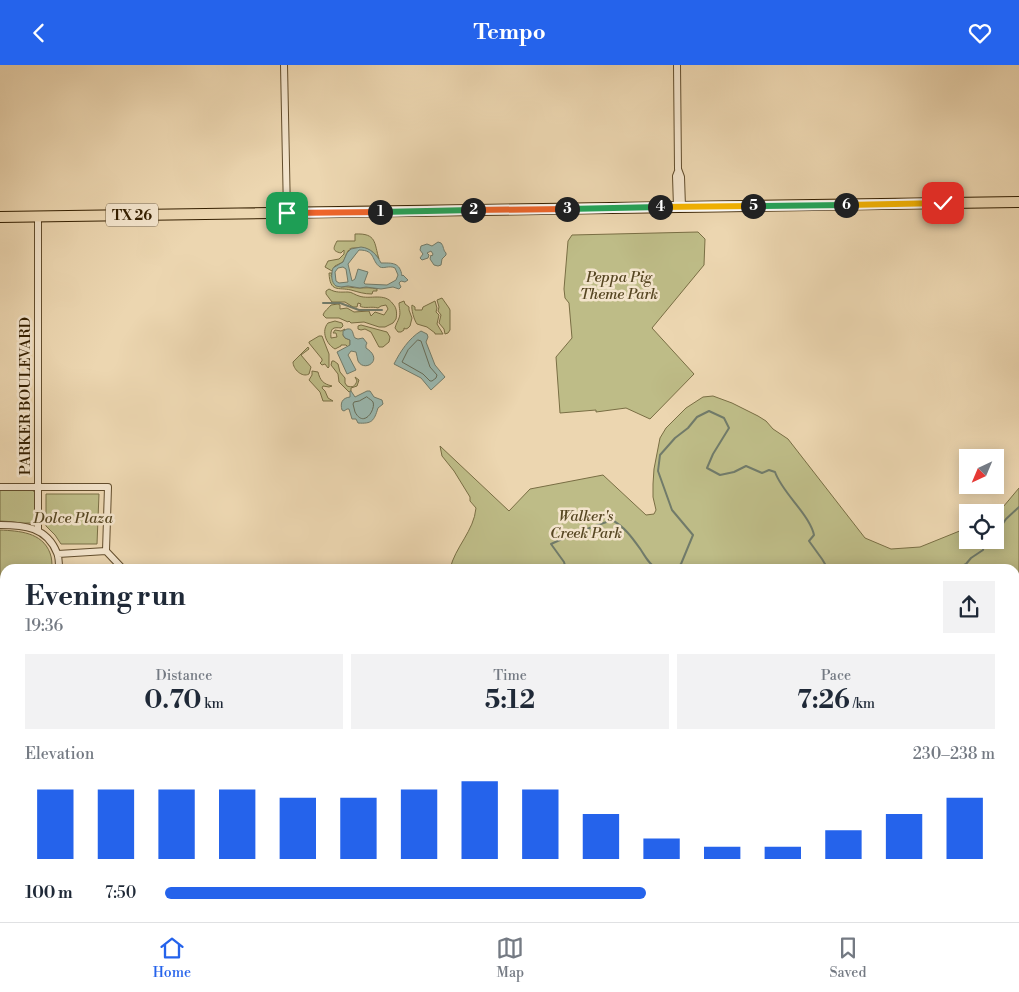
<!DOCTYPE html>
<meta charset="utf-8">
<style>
:root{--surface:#fff;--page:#f2f2f3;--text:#1f2937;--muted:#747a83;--line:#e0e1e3;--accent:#2563eb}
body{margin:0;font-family:"Libre Bodoni",serif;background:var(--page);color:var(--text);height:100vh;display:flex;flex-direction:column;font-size:19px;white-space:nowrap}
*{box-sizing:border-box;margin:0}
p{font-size:16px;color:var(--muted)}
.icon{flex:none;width:28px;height:28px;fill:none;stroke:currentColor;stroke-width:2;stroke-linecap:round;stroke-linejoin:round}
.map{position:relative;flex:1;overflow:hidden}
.side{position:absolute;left:0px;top:499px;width:1020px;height:359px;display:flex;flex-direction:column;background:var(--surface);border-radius:15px 15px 0 0;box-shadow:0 2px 12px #0003}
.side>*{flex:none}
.needle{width:32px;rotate:224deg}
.tools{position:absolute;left:959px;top:384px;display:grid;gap:10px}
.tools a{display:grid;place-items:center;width:45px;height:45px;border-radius:0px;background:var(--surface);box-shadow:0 2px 12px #0003;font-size:25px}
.pin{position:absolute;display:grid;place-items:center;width:42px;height:42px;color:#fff;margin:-21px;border-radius:10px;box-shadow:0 2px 8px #0006}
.km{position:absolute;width:25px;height:25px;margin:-12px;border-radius:50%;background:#222;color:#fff;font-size:14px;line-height:25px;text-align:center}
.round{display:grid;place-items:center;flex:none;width:52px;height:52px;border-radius:0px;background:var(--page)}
.head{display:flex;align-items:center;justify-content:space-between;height:85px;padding:0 25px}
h1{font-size:28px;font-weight:700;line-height:38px}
.figures{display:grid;grid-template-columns:repeat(3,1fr);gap:8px;height:85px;padding:5px 25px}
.figures div{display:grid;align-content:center;border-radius:0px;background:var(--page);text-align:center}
.figures b{font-size:25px;font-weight:700}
.figures small{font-size:14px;font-weight:400}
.figures p{font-size:14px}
.chart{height:140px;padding:10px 25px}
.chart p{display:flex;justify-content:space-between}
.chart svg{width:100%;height:90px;margin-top:5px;stroke:var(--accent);stroke-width:6}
ul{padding:0 25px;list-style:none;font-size:16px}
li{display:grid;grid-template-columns:80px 60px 1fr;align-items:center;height:38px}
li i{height:12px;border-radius:6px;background:var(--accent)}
header{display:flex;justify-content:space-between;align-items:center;height:65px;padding:0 25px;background:var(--accent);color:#fff;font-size:22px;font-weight:700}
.dock{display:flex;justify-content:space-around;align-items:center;height:70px;border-top:1px solid var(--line);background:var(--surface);font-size:14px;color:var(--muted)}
.dock a{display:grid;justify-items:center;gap:2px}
.dock .on{color:var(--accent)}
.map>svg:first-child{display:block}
.green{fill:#bebc87;stroke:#796e44}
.water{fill:#99b8b0;stroke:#717b6a;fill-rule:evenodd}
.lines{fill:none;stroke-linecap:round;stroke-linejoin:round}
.shore{stroke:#666c58;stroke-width:1}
.stream{stroke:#717b6a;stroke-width:2}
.street-casing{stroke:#624d2c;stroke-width:8}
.primary-casing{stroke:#341f00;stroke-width:12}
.street{stroke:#f3e4cc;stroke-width:6}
.primary{stroke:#ecd6b0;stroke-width:10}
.split-1-casing{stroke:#fff;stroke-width:10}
.split-2-casing{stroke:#fff;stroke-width:10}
.split-3-casing{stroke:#fff;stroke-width:10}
.split-4-casing{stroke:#fff;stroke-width:10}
.split-5-casing{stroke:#fff;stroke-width:10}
.split-6-casing{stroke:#fff;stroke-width:10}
.split-7-casing{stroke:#fff;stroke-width:10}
.split-1{stroke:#f0652b;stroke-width:6}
.split-2{stroke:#22a559;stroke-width:6}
.split-3{stroke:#f0652b;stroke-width:6}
.split-4{stroke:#22a559;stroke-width:6}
.split-5{stroke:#f5b400;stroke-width:6}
.split-6{stroke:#22a559;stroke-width:6}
.split-7{stroke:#f5b400;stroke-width:6}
.labels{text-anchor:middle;stroke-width:5;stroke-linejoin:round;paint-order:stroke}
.shield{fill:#f3e4cc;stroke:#6d5a3d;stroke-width:1}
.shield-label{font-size:14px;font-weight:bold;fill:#341f00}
.park-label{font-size:15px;font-style:italic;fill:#564622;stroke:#f3e4cc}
.street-label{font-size:15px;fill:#341f00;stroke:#f3e4cc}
</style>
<header><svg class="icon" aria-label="back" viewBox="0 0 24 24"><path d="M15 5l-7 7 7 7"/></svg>Tempo<svg class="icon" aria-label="heart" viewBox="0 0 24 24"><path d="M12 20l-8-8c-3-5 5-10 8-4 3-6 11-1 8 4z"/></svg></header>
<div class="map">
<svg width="1019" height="857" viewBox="0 0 1019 857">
<rect width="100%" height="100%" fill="#ecd6b0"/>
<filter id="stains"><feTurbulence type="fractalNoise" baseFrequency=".004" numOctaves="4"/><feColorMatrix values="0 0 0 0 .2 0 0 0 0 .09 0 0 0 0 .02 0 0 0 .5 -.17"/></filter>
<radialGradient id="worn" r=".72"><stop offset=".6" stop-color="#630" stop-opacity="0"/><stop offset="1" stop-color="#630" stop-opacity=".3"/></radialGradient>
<!-- green -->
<path class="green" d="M698,167L705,174L704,200L652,263L694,309L650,354L626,343L596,347V345L560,348L556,292L572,273L569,238L565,233L564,224L568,176L572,170Z
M355,169C377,168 374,178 379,194C373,186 366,181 355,183C352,183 350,183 348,186C346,189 345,194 343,197L335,201L332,206L325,202L328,196L339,194L344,189V185L341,188C331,186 334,182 337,176H355Z
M329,208H332L331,211L341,222C348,221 352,223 359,223C365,223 371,222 377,224V226H373L372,229C364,229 358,227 351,225C338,222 330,228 329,208Z
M329,224C336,228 341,227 348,227C352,227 355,230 359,231C370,235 385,227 393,239C397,243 397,249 396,254L393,258L385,262H379L364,257L351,258L349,256L348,257L339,253H326L323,250C324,246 329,243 331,240L338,239L340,240V244L347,243L354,247L369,246L371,251L375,247L384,250L388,244L386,240L381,241L378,243C372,241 364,244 360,241L361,239L358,238L357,242H353L345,237H332L326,229V226Z
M442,233L449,243L450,245V265L448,268L445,269L444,264L439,258L441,250L438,246L439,242L437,235Z
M404,236L405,239L409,242V245L412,253L410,261L408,263L406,264L404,263V265L401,267H398L395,263C396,259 398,256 399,253C401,248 399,243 399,238Z
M435,236L437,243L436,247L439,250L437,259L443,269H435V268L427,262L417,259C414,255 411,244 412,240L415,242V245H422L423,242Z
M335,256L342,258L343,261L341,263C333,262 330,263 331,273L337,272L336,268H333L335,265L341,266L345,264L343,270L345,273L350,275V281L348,282L346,280H341V281L335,284C326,279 321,266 328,258Z
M361,260L387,267L390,272L389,277L383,282H379L371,267L365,264L361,265L358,264V261Z
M319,271H322L329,289V302L328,303L325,299L322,300L320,298L322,296V294L309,278V277Z
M308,282L309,284L301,290L311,302L309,309C302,313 293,304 293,297Z
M332,296H334L338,299L340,307L345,313V318L347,321C353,323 355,321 357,316L355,312L359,315L357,321L351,323V326L349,327L339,317L338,309L331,300Z
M312,306L318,307C320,315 323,319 332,321L329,322L323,321L322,323L325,326L328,333L333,336H323L320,327L309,315L312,310Z
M713,331L732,338L758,351L766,356L773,364L788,374L865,473L891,484L920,482L967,463L968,475H995V449L998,448L1019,423V558H1015V504H450C455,482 474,466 476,443L470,436V432L454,406L442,391L440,381L509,446L530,424L603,410L646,450L654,449L656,445L653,432V419L654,404L660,373L666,363L686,343L703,332Z
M0,424H32L35,428V455L32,458C21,459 11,456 0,456Z
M46,429H99L97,479H61L55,470L46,461Z
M0,465C19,466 42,467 50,488C52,493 52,499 52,504H5V681H0Z
M233,852L379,853L363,857H231Z
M710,853H876L872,857H714Z"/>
<!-- water -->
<path class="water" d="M438,177L441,178C444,181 443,186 446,188V190L442,194L441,200L438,201L434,200L430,194L431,190L432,191L433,189L431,186L427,188L429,190L428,193L422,195L420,193L423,189L420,185L421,181L427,179L432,181Z
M361,182C371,183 377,190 381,198C392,198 400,197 402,211L403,210L408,215L405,217L401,216L399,218L401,222L399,224L393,222L381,224L366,222L360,223L348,221L341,222L336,221C331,217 331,210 333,203L343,197L347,188L351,184ZM359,185C376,185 371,196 380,202C384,204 389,200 395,203L398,210L396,215L387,220L365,219L364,218L368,207L358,204L355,214L352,216L348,199ZM343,202L346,204L348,217L339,218L336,216L335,207L338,203Z
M347,264C354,263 352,269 355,273L358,274L363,273L367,278L366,280V283C385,295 364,308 358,296C357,293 357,290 356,287L351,286L348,290L356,305L347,309L337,287L350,280V275L345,273L343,270V266Z
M421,266L427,269L428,272L426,277L435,300L445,312L431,325L421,313L394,299C400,287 409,273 421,266Z
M350,326H351L355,332L367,326H370L374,332L382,335L383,339L378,343C374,356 372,359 358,358L356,354H352L349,344H347L344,346L342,345C340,338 342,333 350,332Z"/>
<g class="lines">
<!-- shore -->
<path class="shore" d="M418,275L421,276L430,302L437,310L436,313L432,316H430L423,309L402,297L408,285Z
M367,332C369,334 372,335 373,337C376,344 364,364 355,347C354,344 354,342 353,339L354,337L359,336Z"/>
<!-- stream -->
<path class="stream" d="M323,238H340L359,245H382
M995,467L1000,463L1006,454L1019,442
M566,504L564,497L551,479L573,469L612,455C625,462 633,474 641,485C646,493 650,500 657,504
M673,504L681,499L693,470L672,445L658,406L660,390L675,373L688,363L697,352L709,346L724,353L729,363L713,389L707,403L720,410L734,407L746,401L762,408L769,405L775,407C781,424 798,439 808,456C811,461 813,465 814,470L809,476L822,494L828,504
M956,504L966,499L971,493L983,485L984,477L986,475"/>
<defs>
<path id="street" d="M284,0L287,148
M677,0L678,104L681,112L682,142
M677,142L676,111L678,106
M38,151V465
M0,422H108L106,486
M0,460C24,460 47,462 57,488C59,492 59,499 59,504
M58,489L106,486L123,504
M0,687H5
M1015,769L1019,765
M1015,821L1019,824
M93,852V857
M131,852L132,857
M518,852L523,857
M639,852L644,857
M218,857L219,852
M470,857L475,852
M546,857L551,852
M589,857L594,852
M929,857L933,852"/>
<path id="primary" d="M0,152L1019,137"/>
</defs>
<!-- street casing -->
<use href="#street" class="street-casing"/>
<!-- primary casing -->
<use href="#primary" class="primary-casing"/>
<!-- street -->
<use href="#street" class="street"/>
<!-- primary -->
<use href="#primary" class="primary"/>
</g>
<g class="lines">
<defs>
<path id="split-1" d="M287,148L380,147"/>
<path id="split-2" d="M380,147L473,145"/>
<path id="split-3" d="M473,145L567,144"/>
<path id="split-4" d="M567,144L660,142"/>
<path id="split-5" d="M660,142L753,141"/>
<path id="split-6" d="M753,141L846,140"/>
<path id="split-7" d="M846,140L943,138"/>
</defs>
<!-- split-1 casing -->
<use href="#split-1" class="split-1-casing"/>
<!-- split-2 casing -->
<use href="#split-2" class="split-2-casing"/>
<!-- split-3 casing -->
<use href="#split-3" class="split-3-casing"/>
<!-- split-4 casing -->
<use href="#split-4" class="split-4-casing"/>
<!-- split-5 casing -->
<use href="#split-5" class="split-5-casing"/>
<!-- split-6 casing -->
<use href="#split-6" class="split-6-casing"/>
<!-- split-7 casing -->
<use href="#split-7" class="split-7-casing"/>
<!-- split-1 -->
<use href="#split-1" class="split-1"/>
<!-- split-2 -->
<use href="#split-2" class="split-2"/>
<!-- split-3 -->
<use href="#split-3" class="split-3"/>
<!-- split-4 -->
<use href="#split-4" class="split-4"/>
<!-- split-5 -->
<use href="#split-5" class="split-5"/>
<!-- split-6 -->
<use href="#split-6" class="split-6"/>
<!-- split-7 -->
<use href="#split-7" class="split-7"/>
</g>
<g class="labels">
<!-- shield labels -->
<rect class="shield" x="106" y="138.5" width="52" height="23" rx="4"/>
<g class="shield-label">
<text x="132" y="155">TX 26</text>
</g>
<!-- park labels -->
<g class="park-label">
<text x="619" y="217">Peppa Pig<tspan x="619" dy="17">Theme Park</tspan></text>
<text x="586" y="456">Walker's<tspan x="586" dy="17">Creek Park</tspan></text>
<text x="73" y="458">Dolce Plaza</text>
</g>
<!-- street labels -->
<g class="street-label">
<text transform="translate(25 331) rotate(-90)" y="5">PARKER BOULEVARD</text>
</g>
</g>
<rect width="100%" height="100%" filter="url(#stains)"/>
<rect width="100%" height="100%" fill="url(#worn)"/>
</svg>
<div class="tools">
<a><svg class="needle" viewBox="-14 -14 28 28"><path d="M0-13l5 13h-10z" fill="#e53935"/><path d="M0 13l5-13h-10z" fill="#747a83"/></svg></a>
<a><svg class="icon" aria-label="locate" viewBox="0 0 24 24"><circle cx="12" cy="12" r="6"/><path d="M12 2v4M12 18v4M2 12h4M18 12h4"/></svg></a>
</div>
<div class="pin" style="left:287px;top:148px;background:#1e9e55"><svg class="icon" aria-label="arrive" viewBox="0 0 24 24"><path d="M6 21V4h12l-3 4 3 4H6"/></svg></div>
<div class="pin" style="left:943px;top:138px;background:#d93025"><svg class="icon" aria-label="check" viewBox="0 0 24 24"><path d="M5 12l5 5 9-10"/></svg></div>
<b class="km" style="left:380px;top:147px">1</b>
<b class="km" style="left:473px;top:145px">2</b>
<b class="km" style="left:567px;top:144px">3</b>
<b class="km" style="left:660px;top:142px">4</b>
<b class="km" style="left:753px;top:141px">5</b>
<b class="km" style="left:846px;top:140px">6</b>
<section class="side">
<div class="head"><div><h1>Evening run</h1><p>19:36</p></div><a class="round"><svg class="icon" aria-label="share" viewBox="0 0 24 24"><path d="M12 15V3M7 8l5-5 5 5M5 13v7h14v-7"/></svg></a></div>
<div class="figures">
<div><p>Distance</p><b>0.70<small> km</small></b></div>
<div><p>Time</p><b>5:12</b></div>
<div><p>Pace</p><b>7:26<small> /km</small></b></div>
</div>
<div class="chart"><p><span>Elevation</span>230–238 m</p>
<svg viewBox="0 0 160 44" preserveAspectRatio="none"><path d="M5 44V10M15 44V10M25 44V10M35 44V10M45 44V14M55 44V14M65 44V10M75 44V6M85 44V10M95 44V22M105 44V34M115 44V38M125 44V38M135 44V30M145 44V22M155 44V14"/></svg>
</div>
<ul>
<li><b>100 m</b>7:50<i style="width:58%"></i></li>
</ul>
</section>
</div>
<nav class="dock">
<a class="on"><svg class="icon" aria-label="home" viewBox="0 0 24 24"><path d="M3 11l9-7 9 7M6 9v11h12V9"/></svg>Home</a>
<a><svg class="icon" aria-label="map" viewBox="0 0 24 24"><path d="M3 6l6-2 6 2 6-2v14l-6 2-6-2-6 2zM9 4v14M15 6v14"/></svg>Map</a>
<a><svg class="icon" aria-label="saved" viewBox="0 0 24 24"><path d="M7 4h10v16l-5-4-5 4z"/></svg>Saved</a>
</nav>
